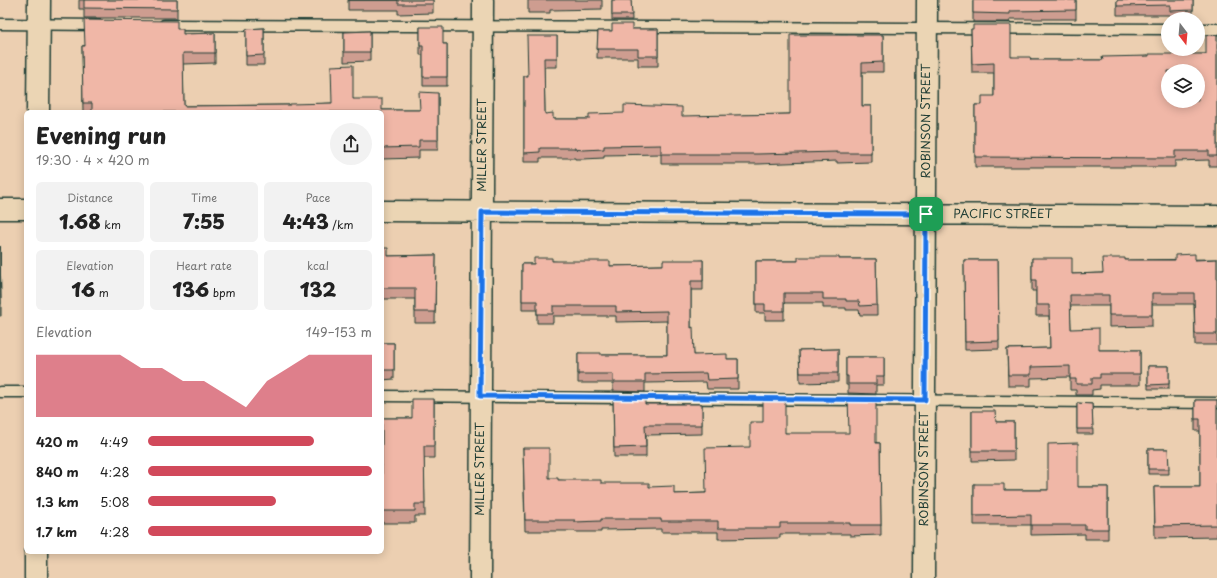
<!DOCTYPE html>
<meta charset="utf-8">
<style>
:root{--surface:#fff;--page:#f2f2f2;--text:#222;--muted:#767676;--accent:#d1495b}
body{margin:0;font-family:"Playpen Sans",sans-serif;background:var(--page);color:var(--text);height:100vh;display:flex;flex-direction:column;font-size:15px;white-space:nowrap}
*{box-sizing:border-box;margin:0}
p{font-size:13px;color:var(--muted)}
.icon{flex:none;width:22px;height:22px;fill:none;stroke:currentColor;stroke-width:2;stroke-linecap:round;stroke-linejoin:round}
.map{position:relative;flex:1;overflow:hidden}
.sheet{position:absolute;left:24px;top:110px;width:360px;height:444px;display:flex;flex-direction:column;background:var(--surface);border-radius:6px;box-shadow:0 2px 10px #0003}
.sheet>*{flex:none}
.needle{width:26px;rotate:164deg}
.controls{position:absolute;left:1161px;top:12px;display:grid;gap:8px}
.controls a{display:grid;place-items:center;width:44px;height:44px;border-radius:50%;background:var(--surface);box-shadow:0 2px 10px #0003;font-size:20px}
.pin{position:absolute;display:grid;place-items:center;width:34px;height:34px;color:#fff;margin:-17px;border-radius:8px;box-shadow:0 2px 6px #0006}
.round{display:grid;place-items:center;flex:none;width:42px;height:42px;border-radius:21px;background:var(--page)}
.summary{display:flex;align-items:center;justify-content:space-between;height:68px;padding:0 12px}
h1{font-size:22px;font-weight:800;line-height:30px}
.stats{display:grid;grid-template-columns:repeat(3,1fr);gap:6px;height:68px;padding:4px 12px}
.stats div{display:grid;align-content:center;border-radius:6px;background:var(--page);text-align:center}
.stats b{font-size:20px;font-weight:800}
.stats small{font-size:11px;font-weight:400}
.stats p{font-size:11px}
.chart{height:112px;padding:8px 12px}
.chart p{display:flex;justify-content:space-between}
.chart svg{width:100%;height:72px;margin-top:4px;fill:var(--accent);opacity:.7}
ul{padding:0 12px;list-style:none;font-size:13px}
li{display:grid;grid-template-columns:64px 48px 1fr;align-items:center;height:30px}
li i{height:10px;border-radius:5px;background:var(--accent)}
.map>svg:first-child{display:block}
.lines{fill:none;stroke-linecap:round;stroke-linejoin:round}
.service-casing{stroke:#1f3d34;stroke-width:13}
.minor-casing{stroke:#1f3d34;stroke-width:23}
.secondary-casing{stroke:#1f3d34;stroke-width:25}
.service{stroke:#ebd5b4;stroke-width:10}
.minor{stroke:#ebd5b4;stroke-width:20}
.secondary{stroke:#ebd5b4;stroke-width:22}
.wall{fill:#ce9d90;stroke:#1f3d34}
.building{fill:#f0b7a7;stroke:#1f3d34;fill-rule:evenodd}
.route-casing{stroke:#fff;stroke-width:8}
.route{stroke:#1a73e8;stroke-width:5}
.labels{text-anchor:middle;stroke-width:3;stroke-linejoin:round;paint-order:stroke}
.street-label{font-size:12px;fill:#1f3d34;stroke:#ebd5b4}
</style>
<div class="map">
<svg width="1217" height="578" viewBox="0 0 1217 578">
<rect width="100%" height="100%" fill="#eccfb1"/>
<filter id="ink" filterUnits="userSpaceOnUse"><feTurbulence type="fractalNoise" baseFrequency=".025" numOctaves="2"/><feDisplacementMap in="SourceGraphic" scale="8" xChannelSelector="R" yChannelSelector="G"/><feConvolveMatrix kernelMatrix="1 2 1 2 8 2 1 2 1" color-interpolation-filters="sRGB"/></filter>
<g filter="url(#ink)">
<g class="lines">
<defs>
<path id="service" d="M0,24L98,25
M164,25L1168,29
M1198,29H1217
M0,392H26
M382,396L1217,403"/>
<path id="minor" d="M0,209H26
M382,211L1217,216
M480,578L483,0
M924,578L927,0"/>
<path id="secondary" d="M38,112L39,0
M36,578V552"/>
</defs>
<!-- service casing -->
<use href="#service" class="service-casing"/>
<!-- minor casing -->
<use href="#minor" class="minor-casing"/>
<!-- secondary casing -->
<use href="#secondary" class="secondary-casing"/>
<!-- service -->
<use href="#service" class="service"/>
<!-- minor -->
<use href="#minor" class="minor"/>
<!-- secondary -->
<use href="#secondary" class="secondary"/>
</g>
<!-- wall -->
<path class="wall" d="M79,0H177V18H84V9H79Z
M348,0H433V13L398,14V10H348Z
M528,0H602V9L550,10V13H528Z
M612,0H631L632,20H612Z
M973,0H1076V19H1010V22H973Z
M1117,0H1193V19H1170V15H1117Z
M420,27L443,44H447V86H423V55H420Z
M264,28V65H246V29Z
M177,29L183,34L215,33V63L183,64L184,106L290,105L332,103L353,99L382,110H420L438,93V150H419V158L382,159V166V112H83L82,46Z
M632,29H658V66H638V58H597L598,31H612Z
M971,29L1011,57L1031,60H1103L1149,56L1206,54L1217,35V166H1209V160L1175,161V167H975V105H982L994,96V73H972Z
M370,31V61L344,62V32Z
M883,35V72H862V106H871V162L837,163V161L758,164H661V154L604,155V158L583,159H575V158H540V162H524V76H528L557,36V67H544L545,114L553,119H589L790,114Z
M0,246L1,304V316H0Z
M382,248L388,256L436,255L435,323H415V299H382Z
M1032,258L1072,274L1102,273L1125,260L1217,259V345H1195L1194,304H1152V326L1109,327V306H1070L1071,329L1099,350H1140V385H1100V389L1092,390V395H1076V390H1070V377L1031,378V386H1008L1007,349L1050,348L1049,316H1036V291H1032Z
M839,259H876L877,315H860L859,310H846V308H823V303H784V320H765V313H756V261H798Z
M703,260V290H691V328L694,355L727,359H738V389H707L706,382L645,383V392L613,391V383H578V353L601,355H667V321L616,322V316H553V323H537V310H522V264H534L552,261L610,266L663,265Z
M964,260H998L999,349L965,350Z
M382,343H394V379L382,380Z
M838,349V382L800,383L799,350Z
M846,357H884V385H876V394L848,393V385H846Z
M1148,366H1169V389H1148Z
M613,395L645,404H702V434L646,435V457H614Z
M434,399V458H424L425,516H415V523H382V418H412Z
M1195,400H1217V537L1155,538L1154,487H1200V431H1195Z
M1077,403L1092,404L1093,434H1077Z
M972,411L996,422H1014V460L972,461Z
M785,433L880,443L881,535L850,536V534H780V538L718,539V532H661V529L601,530V532H575V531H525L523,448L549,478L558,480L649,487L674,494L705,493L750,447Z
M1148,449H1168L1169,474H1148Z
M974,484L1004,490H1048L1078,487H1108V539H1085V534L1031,535V525H974Z"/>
<!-- building -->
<path class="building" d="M84,0H177V9L84,8Z
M348,0H433V4H398V0Z
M612,0H631L632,15H612Z
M973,0H1076V10L1010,11V14L973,13Z
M1117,0H1193V10L1170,11V5L1117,6Z
M84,20L177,21V29H183V34L215,33V53H183L184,106L290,105V104L332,103L331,66L353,65V99H382V110H420L419,92L438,93V140H419V147L382,148V155V112H92V103H83L82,46H85Z
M612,24H632V29H658V56H638V49H597L598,31H612Z
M973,25H1011V57H1030L1031,60H1103L1102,57L1149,56V54H1206V35H1217V156H1209V151H1175V158L975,157V105H982V96H994V63L972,64L971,29H973ZM1168,71H1198V101H1168Z
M420,27H443V44H447V77H423V46H420Z
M264,28V55L246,56V29Z
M370,31V52H344V32Z
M790,35H883V62L862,63V106H871V153H837V152L758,154H661V145L604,146V149L583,150L575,149V148H540V152L524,153V76H528L527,36H557V58H544L545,114L553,113V119H589V114L624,113V105L682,107V116L790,114Z
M0,246L1,304H0Z
M382,248H388V256L436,255L435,312H415V288H382Z
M1195,254V260L1217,259V334H1195L1194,293H1152V315H1109V295H1070L1071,329L1099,328V350H1140V374H1100V378H1092V384H1076V379H1070V366L1031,367V375H1008L1007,349L1050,348L1049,305H1036V280H1032V258H1072V274L1103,273L1102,258H1125V260H1175V255Z
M798,257H839V259H876L877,305L860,306L859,301H846V299H823V293H784V311H765V304H756V261H798Z
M534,258H552V261H610V266L663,265V260H703V281H691V328L693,327L694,355L727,354V359H738V379L707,380L706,373L645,374V382H613V374H578V353H601V355H667V311L616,312V306H553V314H537V301H522V264H534Z
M964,260H998L999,341L965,342Z
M382,343H394V370H382Z
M838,349V373H800L799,350Z
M846,357H884V376H876V384H848V376H846Z
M1148,366H1169V384L1148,385Z
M613,395H645V404H702V425H645L646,447L614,448Z
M848,396H876V443H880L881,525H850V523H780V528H718V521H661V519H601V521L575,522V520H525L523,448H549V478H558V480H601V483H649V487L674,486V494L706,493L705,448L750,447V422H763V399H785V433H849Z
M412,399H434V446H424L425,504H415V511H382V418H412Z
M1195,400H1217V525L1155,526L1154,487H1200V419H1195Z
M1077,403L1092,404L1093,429H1077Z
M972,411H995L996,422H1014V451H972Z
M1078,443V487H1108V529H1085V525H1031V515L974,516V484H1004V490H1048V444Z
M1148,449H1168L1169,469H1148Z"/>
</g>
<g class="lines" filter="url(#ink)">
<defs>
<path id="route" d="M482,212L926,214L925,400L480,396Z"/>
</defs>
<!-- route casing -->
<use href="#route" class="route-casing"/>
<!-- route -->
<use href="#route" class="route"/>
</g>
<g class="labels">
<!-- street labels -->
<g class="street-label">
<text transform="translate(926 121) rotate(-90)" y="4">ROBINSON STREET</text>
<text transform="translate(482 145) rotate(-90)" y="4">MILLER STREET</text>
<text x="1003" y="218">PACIFIC STREET</text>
<text transform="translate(480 469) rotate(-90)" y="4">MILLER STREET</text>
<text transform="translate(924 469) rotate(-90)" y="4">ROBINSON STREET</text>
</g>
</g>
</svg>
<div class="controls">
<a><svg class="needle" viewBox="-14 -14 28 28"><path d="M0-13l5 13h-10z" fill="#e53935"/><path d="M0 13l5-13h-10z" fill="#767676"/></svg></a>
<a><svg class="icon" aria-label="layers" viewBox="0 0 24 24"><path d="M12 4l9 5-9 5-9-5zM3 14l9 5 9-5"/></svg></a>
</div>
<div class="pin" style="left:926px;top:214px;background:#1e9e55"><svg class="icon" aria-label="arrive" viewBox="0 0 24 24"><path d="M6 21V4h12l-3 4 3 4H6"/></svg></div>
<section class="sheet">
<div class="summary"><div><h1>Evening run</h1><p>19:30 · 4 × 420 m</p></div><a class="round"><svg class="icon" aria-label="share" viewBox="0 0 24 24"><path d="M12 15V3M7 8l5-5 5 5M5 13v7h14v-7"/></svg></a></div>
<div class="stats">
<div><p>Distance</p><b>1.68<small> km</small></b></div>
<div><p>Time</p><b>7:55</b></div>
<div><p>Pace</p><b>4:43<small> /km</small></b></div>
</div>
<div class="stats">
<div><p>Elevation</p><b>16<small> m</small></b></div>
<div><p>Heart rate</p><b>136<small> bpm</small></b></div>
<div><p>kcal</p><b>132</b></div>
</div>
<div class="chart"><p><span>Elevation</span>149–153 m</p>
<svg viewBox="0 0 160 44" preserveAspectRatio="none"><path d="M0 44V6L10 6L20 6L30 6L40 6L50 14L60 14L70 22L80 22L90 30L100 38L110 22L120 14L130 6L140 6L150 6L160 6V44z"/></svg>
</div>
<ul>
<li><b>420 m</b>4:49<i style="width:74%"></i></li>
<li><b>840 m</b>4:28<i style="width:100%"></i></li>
<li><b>1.3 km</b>5:08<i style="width:57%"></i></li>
<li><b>1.7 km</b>4:28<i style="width:100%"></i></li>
</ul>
</section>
</div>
